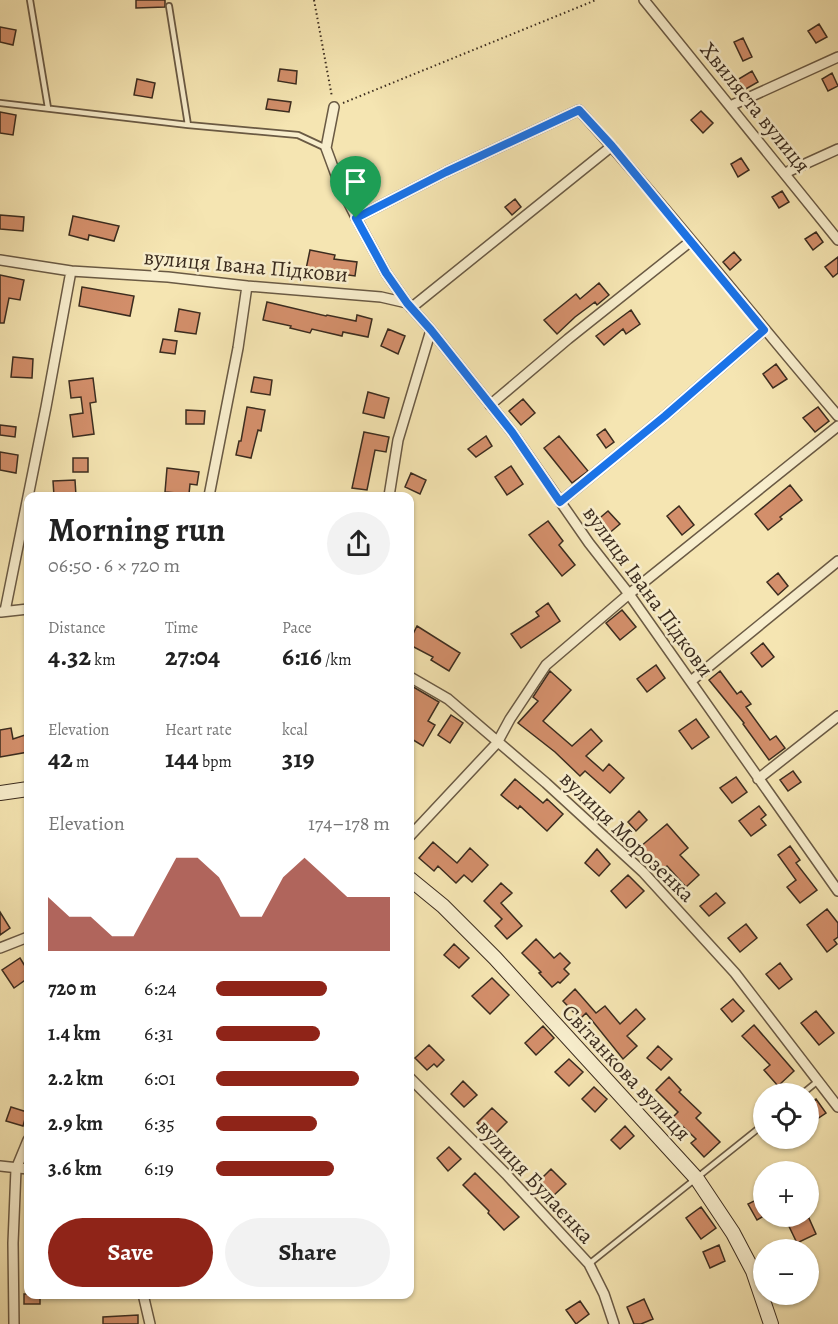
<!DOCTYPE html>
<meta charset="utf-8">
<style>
:root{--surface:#fff;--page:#f2f2f2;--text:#222;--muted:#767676;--accent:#8f2418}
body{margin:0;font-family:Alegreya,serif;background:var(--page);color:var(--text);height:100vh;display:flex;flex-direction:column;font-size:22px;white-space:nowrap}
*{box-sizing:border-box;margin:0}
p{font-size:20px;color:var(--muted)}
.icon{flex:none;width:33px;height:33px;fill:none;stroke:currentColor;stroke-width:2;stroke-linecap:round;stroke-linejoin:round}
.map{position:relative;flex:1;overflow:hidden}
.sheet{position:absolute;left:24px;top:492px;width:390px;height:807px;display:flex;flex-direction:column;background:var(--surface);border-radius:12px;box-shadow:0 2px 4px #0004}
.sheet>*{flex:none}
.fabs{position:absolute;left:753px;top:1083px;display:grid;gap:12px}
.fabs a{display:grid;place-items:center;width:66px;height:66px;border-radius:50%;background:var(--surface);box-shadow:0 2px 4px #0004;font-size:30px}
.pin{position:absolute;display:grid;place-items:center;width:51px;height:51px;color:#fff;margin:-62px -26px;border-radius:50% 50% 50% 0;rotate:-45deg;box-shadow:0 0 6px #0007}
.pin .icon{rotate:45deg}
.round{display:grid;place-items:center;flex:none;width:63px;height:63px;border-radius:32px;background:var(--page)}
.headline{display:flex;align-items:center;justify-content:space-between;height:102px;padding:0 24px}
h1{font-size:33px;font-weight:700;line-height:45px}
.metrics{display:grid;grid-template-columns:repeat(3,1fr);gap:9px;height:102px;padding:6px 24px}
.metrics div{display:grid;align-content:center}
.metrics b{font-size:26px;font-weight:700}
.metrics small{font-size:16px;font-weight:400}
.metrics p{font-size:16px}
.chart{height:168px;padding:12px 24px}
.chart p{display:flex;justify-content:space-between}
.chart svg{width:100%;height:108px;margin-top:6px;fill:var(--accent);opacity:.7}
.cta{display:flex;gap:12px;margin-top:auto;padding:12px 24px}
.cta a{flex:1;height:69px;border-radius:36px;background:var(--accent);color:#fff;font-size:24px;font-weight:700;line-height:69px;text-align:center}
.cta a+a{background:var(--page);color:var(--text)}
ul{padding:0 24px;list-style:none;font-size:20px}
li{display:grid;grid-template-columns:96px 72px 1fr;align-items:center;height:45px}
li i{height:15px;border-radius:8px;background:var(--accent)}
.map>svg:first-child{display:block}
.building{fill:#d38f6b;stroke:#3b2c1f;stroke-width:1.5}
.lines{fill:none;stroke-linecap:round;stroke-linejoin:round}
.lane-casing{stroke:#6a5a44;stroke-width:8}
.street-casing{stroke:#6a5a44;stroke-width:12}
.secondary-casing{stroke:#3b2c1f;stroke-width:16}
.path{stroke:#3b2c1f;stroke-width:2;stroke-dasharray:1.5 3;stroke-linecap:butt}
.lane{stroke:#f8eecd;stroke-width:4.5}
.street{stroke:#f8eecd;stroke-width:9}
.secondary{stroke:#f8eecd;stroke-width:14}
.route-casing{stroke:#fff;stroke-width:12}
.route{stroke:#1a73e8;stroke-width:8}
.labels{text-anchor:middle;stroke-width:5;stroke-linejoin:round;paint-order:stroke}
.street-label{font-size:22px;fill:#3b2c1f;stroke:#f8eecd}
</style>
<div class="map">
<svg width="838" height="1324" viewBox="0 0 838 1324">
<rect width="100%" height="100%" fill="#f5e5b2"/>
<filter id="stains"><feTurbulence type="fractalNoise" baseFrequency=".00333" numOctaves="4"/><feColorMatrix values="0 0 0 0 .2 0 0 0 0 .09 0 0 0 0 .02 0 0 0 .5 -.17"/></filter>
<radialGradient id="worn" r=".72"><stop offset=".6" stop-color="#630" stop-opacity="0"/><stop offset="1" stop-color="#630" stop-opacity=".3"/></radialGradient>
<!-- building -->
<path class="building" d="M136,0H165V7L136,8Z
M819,24L827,37L816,43L808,31Z
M0,27L16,30L13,45L0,42Z
M743,38L752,57L743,61L734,42Z
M280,69L297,71L296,84L278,81Z
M752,71L758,82L744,90L737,80Z
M832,73L838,86L828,91L822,79Z
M137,79L155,83L152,98L134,95Z
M268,99L291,102L289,112L266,109Z
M701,111L713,123L703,133L691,120Z
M0,112L16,115L13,135L0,133Z
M741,158L749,170L738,177L731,164Z
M782,191L789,202L779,208L772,197Z
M515,199L521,207L512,215L505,207Z
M0,215L24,217L23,231L0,229Z
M73,216L119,226L114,241L89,235L88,240L69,235Z
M816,232L823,242L813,250L805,239Z
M310,250L335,255L334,259L357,262L355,276L306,269Z
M734,252L741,260L730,270L723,262Z
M838,257V273L833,277L825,267Z
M0,275L24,280L20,300L9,298L4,323H0Z
M599,283L609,295L597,305L595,302L575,317L557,334L544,320L576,294L580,299Z
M82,287L134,296L130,316L79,306Z
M267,302L326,316L327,315L356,321L357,315L372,319L368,337L343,332L342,336L312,329L310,333L290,328L291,326L263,320Z
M179,309L200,313L196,334L175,331Z
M631,310L640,324L626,334L623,329L604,345L596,336Z
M388,329L405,336L398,354L381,346Z
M163,339L177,341L175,354L160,352Z
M13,357L33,359L32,378L11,377Z
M776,364L787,379L773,388L763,374Z
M254,377L272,380L270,395L251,392Z
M93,378L96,402L90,403L94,434L73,437L70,415L83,413L81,397L71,398L69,381Z
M368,392L389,398L384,418L363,413Z
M523,399L535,413L521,425L509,411Z
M247,407L265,410L261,431L258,430L251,458L236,455L239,441H241Z
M818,407L829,421L815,432L803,418Z
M186,410L205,411L204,424H186Z
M0,425L16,427L15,437L0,435Z
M605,429L614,442L606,448L597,435Z
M364,432L389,437L386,452L375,450L367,490L352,488Z
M486,436L492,446L476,457L468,449Z
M559,436L588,471L572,483L544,448Z
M0,452L18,455L16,473L0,470Z
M73,458H88V472H73Z
M511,466L523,484L507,495L495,477Z
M167,468L199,472L197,485L190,484L189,494L165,492Z
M411,473L426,480L420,494L405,487Z
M75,480L76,496H54L53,481Z
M790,485L802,500L780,517L782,519L768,530L755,514Z
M679,506L694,525L682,535L667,516Z
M608,511L620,524L607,535L595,522Z
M548,521L563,541L559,545L575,565L562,576L529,535Z
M778,573L788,586L778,595L767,582Z
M548,603L560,621L521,648L511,634L539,616L536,612Z
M622,610L636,627L620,640L606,623Z
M417,626L460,653L449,671L431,660L433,657L410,645V640Z
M763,643L774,657L762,667L751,653Z
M656,665L665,678L647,692L637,679Z
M550,671L571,690L543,721L572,746L591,729L602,741L586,756L603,771L609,764L624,778L610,793L585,771L580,776L555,752L518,723L538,701L533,697Z
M720,671L737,694L741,691L751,704L746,707L770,740L776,736L785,748L769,760L743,724L744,723L709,680Z
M410,685L439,702L428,721L435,725L423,746L410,738Z
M451,715L463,723L450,743L438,735Z
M696,719L709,737L692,749L679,731Z
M11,728L13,739L28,734V752L0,757V730Z
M793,771L801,782L788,791L780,780Z
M736,777L747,792L732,803L720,788Z
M515,779L543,803L547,799L563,814L547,831L520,806L518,809L501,795Z
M759,806L766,815L761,819L766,825L751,836L739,821Z
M639,811L647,820L636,831L628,822Z
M667,824L688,848L680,855L699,875L686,887L667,866L661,871L640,847Z
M433,842L457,863L470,848L488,865L472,882L464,875L456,883L438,866L434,871L419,858Z
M790,846L800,860L796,863L817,890L800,903L787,887L796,880L778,855Z
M597,849L610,864L599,876L585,863Z
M628,875L644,891L626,908L611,891Z
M501,883L512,893L501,903L522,926L507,939L495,926L502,919L484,901Z
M716,893L725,903L709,916L700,906Z
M827,909L838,923V937L834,940L837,944L827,952L807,925Z
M0,912L10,928L0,935Z
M746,924L757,938L740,952L728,938Z
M536,939L554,958L560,953L570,963L564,969L569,974L560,983L558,982L552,987L539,973L541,972L522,953Z
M454,944L469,958L459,968L444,955Z
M20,958L28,971V978L14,988L2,970Z
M780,963L792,979L779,989L766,974Z
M492,978L509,995L490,1014L472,996Z
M575,989L596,1013L605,1006L620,1024L636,1009L645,1019L627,1036L637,1046L623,1059L586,1013L580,1019L563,1001Z
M733,999L744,1011L732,1022L721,1009Z
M816,1011L834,1033L819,1045L801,1023Z
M754,1025L794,1071L778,1086L764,1070L770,1065L742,1036Z
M543,1026L554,1038L536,1055L525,1043Z
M429,1045L444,1060L437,1067L434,1064L427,1070L415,1058Z
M658,1046L672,1059L661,1070L647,1058Z
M569,1059L583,1072L569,1086L555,1072Z
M669,1077L681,1090L679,1092L701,1113L696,1118L720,1142L704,1157L691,1143L696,1139L673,1117L678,1112L656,1090Z
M463,1081L477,1095L464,1107L451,1094Z
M594,1087L607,1099L595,1112L582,1099Z
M816,1099L826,1113L814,1121L808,1113V1104Z
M11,1107L27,1112L23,1126L6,1121Z
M492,1108L507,1122L492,1137L477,1123Z
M625,1126L634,1136L620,1149L611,1140Z
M449,1147L461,1159L448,1171L437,1158Z
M551,1169L566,1184L553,1196L538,1182Z
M475,1173L519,1217L504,1230L488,1213L489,1211L463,1185Z
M764,1196V1216L757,1220L748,1204Z
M701,1207L716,1228L701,1239L686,1218Z
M784,1216H808L816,1234L797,1243Z
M719,1245L725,1261L710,1268L703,1252Z
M24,1294H40V1304H24Z
M644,1299L653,1319L641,1324H634L627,1307Z
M580,1301L589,1314L576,1324L566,1310Z
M138,1315V1324H103V1317Z"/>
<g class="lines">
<defs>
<path id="lane" d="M30,0L48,108
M169,6L188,125
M0,103L188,125L298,135L326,148
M802,1094L819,1080
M589,1264L764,1124"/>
<path id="street" d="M644,0L838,240
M730,106L838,57
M334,107L326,148L340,186L361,227L386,273L407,303
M785,173L838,149
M356,218L446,172L579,110C669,209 751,315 838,416
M0,260L71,271L168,277L247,286L381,297L407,303L431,330L512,432L589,543L629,594L838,891
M411,308L612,146
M490,405L568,339L691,241
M209,496L238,348L247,286
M389,496L398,440L431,330
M560,502L665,416L764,330
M5,611L46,407L71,271
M1,612L28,609
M410,677L448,699L546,783L643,872L735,973L838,1107
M691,681L838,561
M758,779L838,716
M410,836L497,743L510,719L546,665L629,594L838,426
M0,948L28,937
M410,1078L506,1174L589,1264L604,1294L614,1324
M0,1166L28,1169
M143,1294L150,1324
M14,1324L13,1243L16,1169L28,1140"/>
<path id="secondary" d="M0,793L28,789
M410,879L443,906L495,958L697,1179L733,1233L753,1271L771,1324"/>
</defs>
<!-- lane casing -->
<use href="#lane" class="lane-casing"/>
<!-- street casing -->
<use href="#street" class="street-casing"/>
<!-- secondary casing -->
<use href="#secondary" class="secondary-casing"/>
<!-- path -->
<path class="path" d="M314,0L332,97
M343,103L596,0"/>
<!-- lane -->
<use href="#lane" class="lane"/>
<!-- street -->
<use href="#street" class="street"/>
<!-- secondary -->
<use href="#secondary" class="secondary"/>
</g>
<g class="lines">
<defs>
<path id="route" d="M579,110L612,146L764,330L665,416L560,502L512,432L431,330L407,303L386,273L356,218L446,172Z"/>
</defs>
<!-- route casing -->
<use href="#route" class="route-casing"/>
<!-- route -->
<use href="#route" class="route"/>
</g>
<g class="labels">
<!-- street labels -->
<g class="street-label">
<text transform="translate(756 107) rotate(51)" y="8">Хвиляста вулиця</text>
<text transform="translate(246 265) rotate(5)" y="8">вулиця Івана Підкови</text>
<text transform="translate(649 591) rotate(54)" y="8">вулиця Івана Підкови</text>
<text transform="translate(628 836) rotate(44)" y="8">вулиця Морозенка</text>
<text transform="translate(627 1072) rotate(47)" y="8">Світанкова вулиця</text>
<text transform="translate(536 1181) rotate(47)" y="8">вулиця Булаєнка</text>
</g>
</g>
<rect width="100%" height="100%" filter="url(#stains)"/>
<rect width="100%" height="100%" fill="url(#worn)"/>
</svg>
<div class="fabs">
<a><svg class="icon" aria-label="locate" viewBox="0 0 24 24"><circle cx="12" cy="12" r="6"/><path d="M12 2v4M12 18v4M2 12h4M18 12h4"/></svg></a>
<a>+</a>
<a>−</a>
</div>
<div class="pin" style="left:356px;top:218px;background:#1e9e55"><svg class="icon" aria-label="arrive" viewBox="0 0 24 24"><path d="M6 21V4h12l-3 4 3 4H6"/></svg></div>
<section class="sheet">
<div class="headline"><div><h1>Morning run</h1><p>06:50 · 6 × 720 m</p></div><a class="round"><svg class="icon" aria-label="share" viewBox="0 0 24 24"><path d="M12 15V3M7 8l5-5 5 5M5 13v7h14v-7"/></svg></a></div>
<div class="metrics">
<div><p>Distance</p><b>4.32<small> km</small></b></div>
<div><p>Time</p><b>27:04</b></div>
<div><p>Pace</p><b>6:16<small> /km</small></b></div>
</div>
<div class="metrics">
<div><p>Elevation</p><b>42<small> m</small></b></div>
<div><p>Heart rate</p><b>144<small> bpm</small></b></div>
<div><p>kcal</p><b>319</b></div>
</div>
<div class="chart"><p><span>Elevation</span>174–178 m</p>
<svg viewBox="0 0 160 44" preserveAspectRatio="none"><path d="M0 44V22L10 30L20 30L30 38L40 38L50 22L60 6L70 6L80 14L90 30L100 30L110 14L120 6L130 14L140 22L150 22L160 22V44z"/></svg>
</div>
<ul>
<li><b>720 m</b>6:24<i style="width:64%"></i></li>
<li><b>1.4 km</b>6:31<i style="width:60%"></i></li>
<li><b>2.2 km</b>6:01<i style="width:82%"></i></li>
<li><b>2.9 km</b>6:35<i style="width:58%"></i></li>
<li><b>3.6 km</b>6:19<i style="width:68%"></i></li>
</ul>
<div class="cta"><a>Save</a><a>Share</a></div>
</section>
</div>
